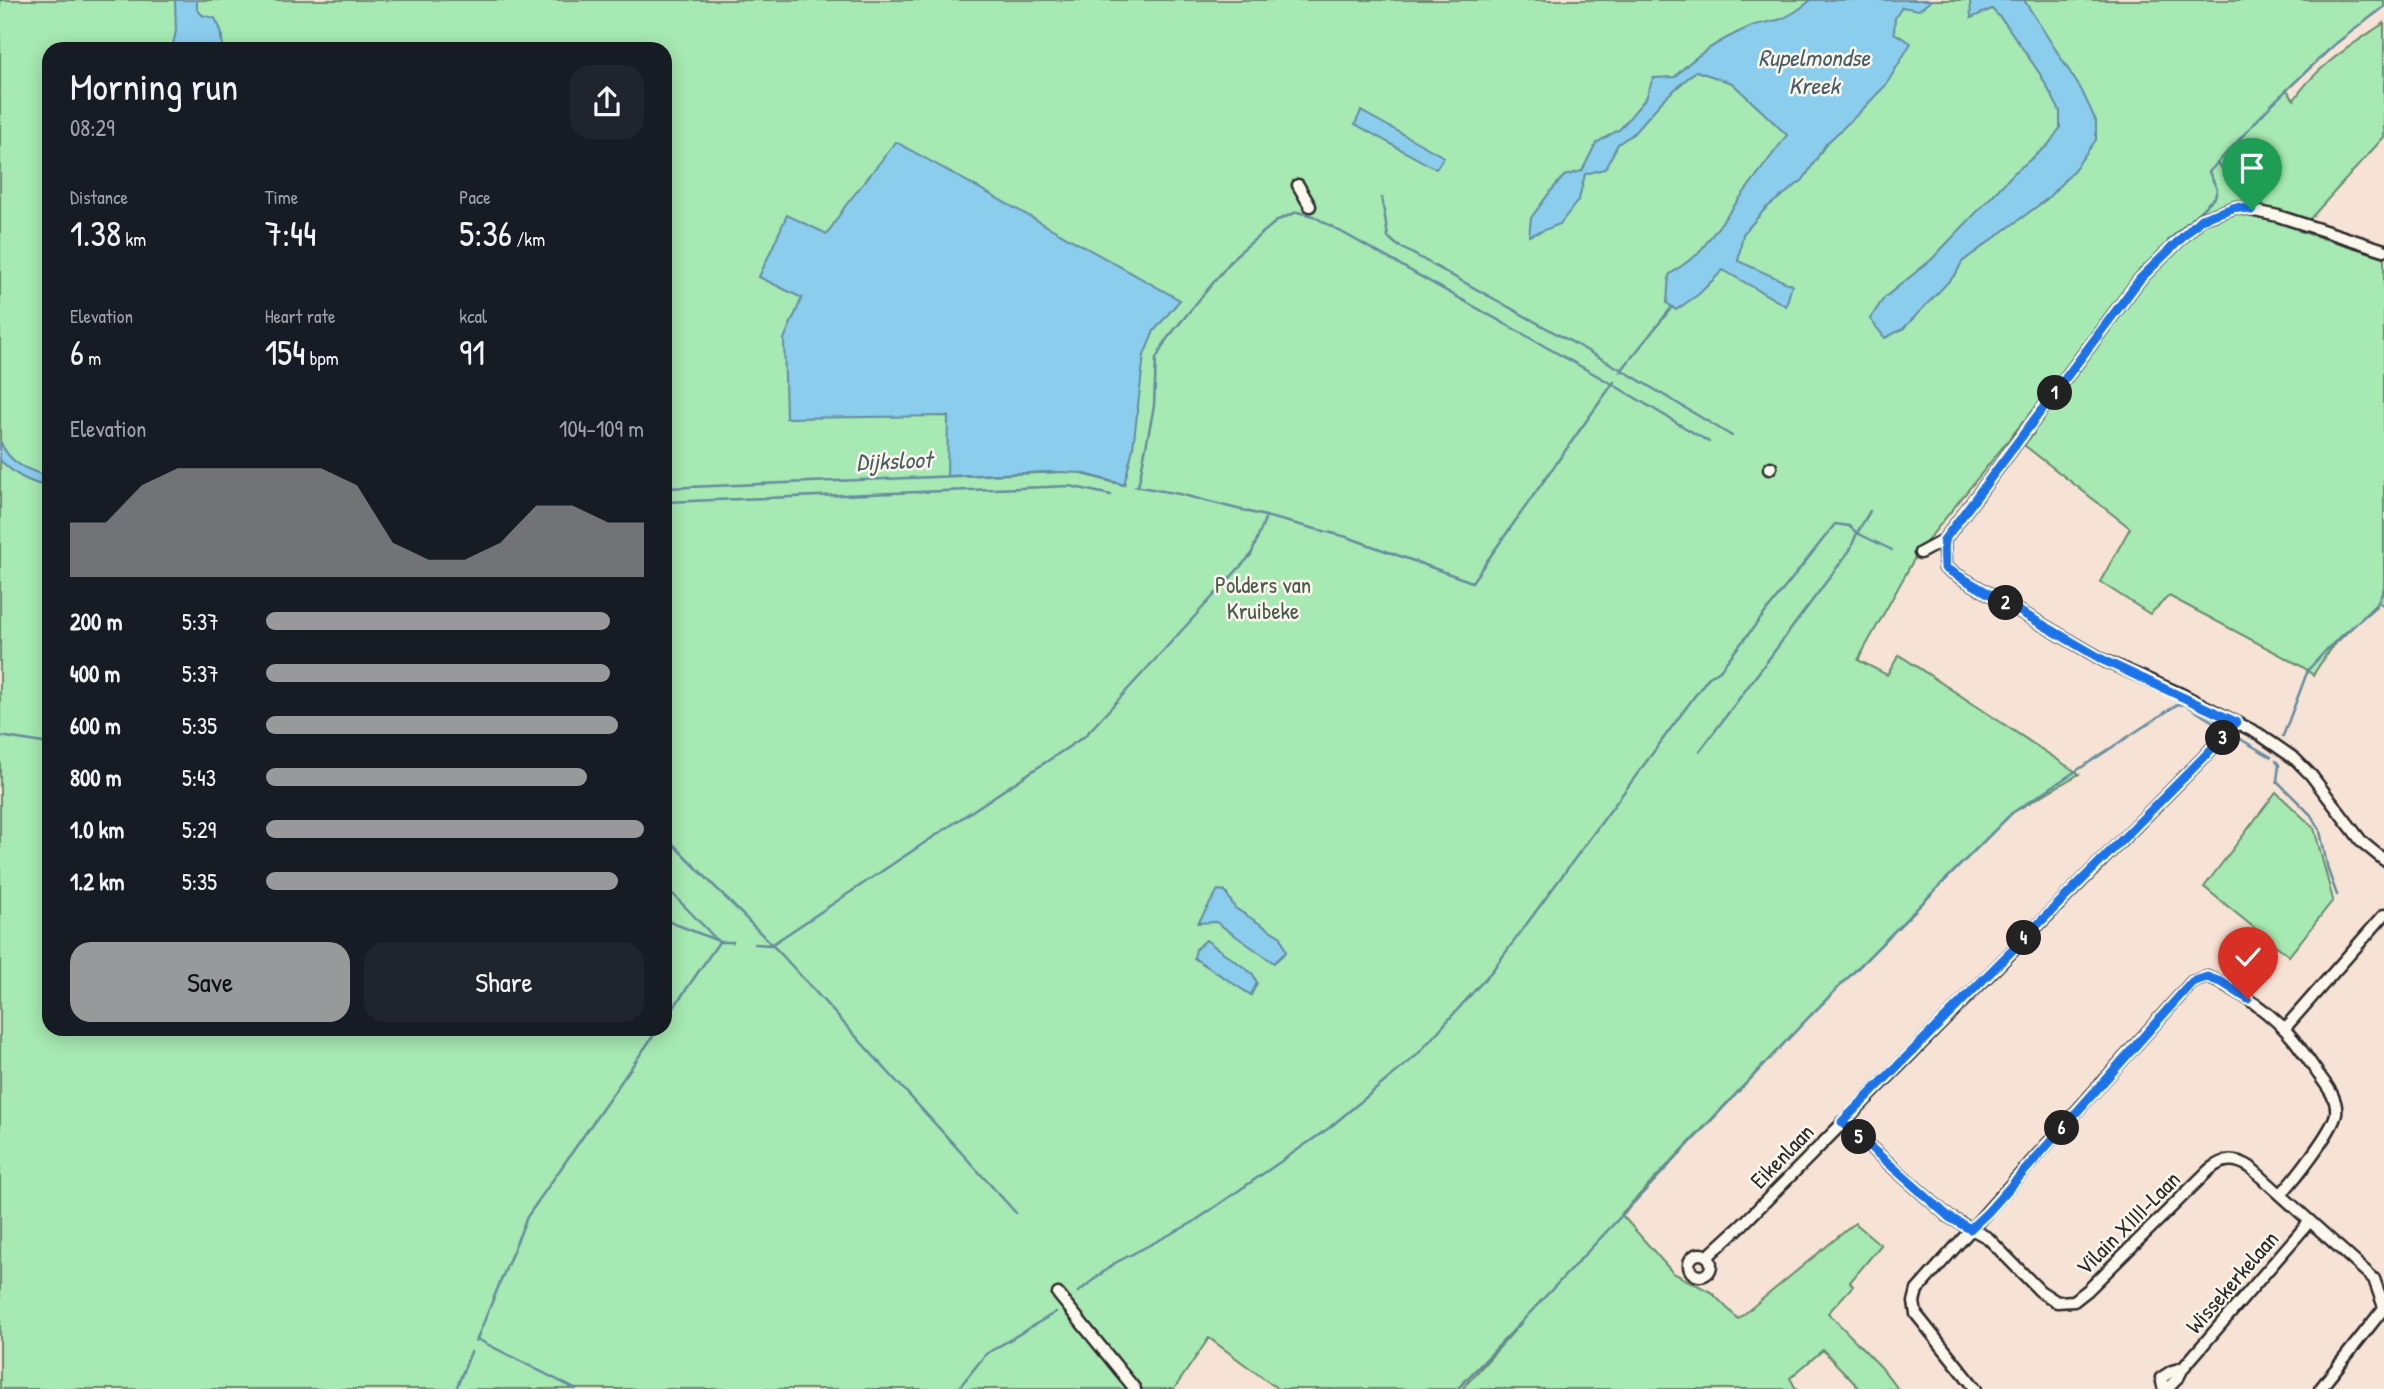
<!DOCTYPE html>
<meta charset="utf-8">
<style>
:root{--surface:#171b24;--page:#20242c;--text:#f1f3f6;--muted:#9ea1a6;--accent:#98999b}
body{margin:0;font-family:"Patrick Hand",sans-serif;background:var(--page);color:var(--text);height:100vh;display:flex;flex-direction:column;font-size:26px;white-space:nowrap}
*{box-sizing:border-box;margin:0}
p{font-size:23px;color:var(--muted)}
.icon{flex:none;width:38px;height:38px;fill:none;stroke:currentColor;stroke-width:2;stroke-linecap:round;stroke-linejoin:round}
.map{position:relative;flex:1;overflow:hidden}
.sheet{position:absolute;left:42px;top:42px;width:630px;height:994px;display:flex;flex-direction:column;background:var(--surface);border-radius:21px;box-shadow:0 4px 18px #0003}
.sheet>*{flex:none}
.pin{position:absolute;display:grid;place-items:center;width:60px;height:60px;color:#fff;margin:-72px -30px;border-radius:50% 50% 50% 0;rotate:-45deg;box-shadow:0 0 7px #0007}
.pin .icon{rotate:45deg}
.km{position:absolute;width:35px;height:35px;margin:-18px;border-radius:50%;background:#222;color:#fff;font-size:19px;line-height:35px;text-align:center}
.round{display:grid;place-items:center;flex:none;width:74px;height:74px;border-radius:21px;background:var(--page)}
.summary{display:flex;align-items:center;justify-content:space-between;height:119px;padding:0 28px}
h1{font-size:38px;font-weight:600;line-height:52px}
.stats{display:grid;grid-template-columns:repeat(3,1fr);gap:10px;height:119px;padding:7px 28px}
.stats div{display:grid;align-content:center}
.stats b{font-size:35px;font-weight:600}
.stats small{font-size:19px;font-weight:400}
.stats p{font-size:19px}
.chart{height:196px;padding:14px 28px}
.chart p{display:flex;justify-content:space-between}
.chart svg{width:100%;height:126px;margin-top:7px;fill:var(--accent);opacity:.7}
.cta{display:flex;gap:14px;margin-top:auto;padding:14px 28px}
.cta a{flex:1;height:80px;border-radius:21px;background:var(--accent);color:#111;font-size:28px;font-weight:600;line-height:80px;text-align:center}
.cta a+a{background:var(--page);color:var(--text)}
ul{padding:0 28px;list-style:none;font-size:23px}
li{display:grid;grid-template-columns:112px 84px 1fr;align-items:center;height:52px}
li i{height:18px;border-radius:9px;background:var(--accent)}
.map>svg:first-child{display:block}
.green{fill:#a6e9b2;stroke:#688a6e;stroke-width:2;fill-rule:evenodd}
.water{fill:#8bcded;stroke:#658c9f;stroke-width:2}
.lines{fill:none;stroke-linecap:round;stroke-linejoin:round}
.stream{stroke:#658c9f;stroke-width:2.5}
.minor-casing{stroke:#2b2b2b;stroke-width:15}
.minor{stroke:#fbf7ec;stroke-width:10}
.route-casing{stroke:#fff;stroke-width:14}
.route{stroke:#1a73e8;stroke-width:9}
.labels{text-anchor:middle;stroke-width:5;stroke-linejoin:round;paint-order:stroke}
.park-label{font-size:23px;fill:#4a5a4d;stroke:#fbf7ec}
.street-label{font-size:23px;fill:#2b2b2b;stroke:#fbf7ec}
.water-label{font-size:24px;font-style:italic;fill:#485c65;stroke:#fbf7ec}
</style>
<div class="map">
<svg width="2384" height="1389" viewBox="0 0 2384 1389">
<rect width="100%" height="100%" fill="#f6e3d5"/>
<filter id="ink" filterUnits="userSpaceOnUse"><feTurbulence type="fractalNoise" baseFrequency=".0143" numOctaves="2"/><feDisplacementMap in="SourceGraphic" scale="14" xChannelSelector="R" yChannelSelector="G"/><feConvolveMatrix kernelMatrix="1 2 1 2 8 2 1 2 1" color-interpolation-filters="sRGB"/></filter>
<g filter="url(#ink)">
<!-- green -->
<path class="green" d="M0,0H2384V7L2334,45L2287,90L2294,100C2315,67 2352,45 2384,23V137L2299,231L2384,257V606L2378,602L2330,649L2313,675L2303,667L2169,596L2150,614L2100,582L2130,528L2024,445L2034,433L2023,422L1918,552L1858,660L1887,675L1899,655L2079,774L2012,813L1809,1017L1621,1214L1673,1273L1711,1292L1738,1319L1855,1223L1881,1245L1850,1282L1853,1286L1828,1313L1881,1367L1898,1389H1857L1858,1387L1823,1350L1790,1378L1796,1389H1462L1524,1320L1457,1389H1278L1209,1338L1174,1389H0ZM49,49H665V1029H49Z
M2276,792L2314,828L2333,900L2289,956L2204,887Z"/>
<!-- water -->
<path class="water" d="M175,0H197V9L202,15L215,18L221,30L223,49H172L176,31Z
M1811,0H1932L1919,10L1902,7L1895,18L1894,33L1911,43L1886,85L1859,113L1826,144L1803,180L1766,208L1743,234L1738,261L1792,285L1786,306L1723,270L1699,294L1676,310L1667,303L1669,275L1698,254L1787,135L1732,83L1696,71L1664,99L1633,134L1618,144L1605,169L1585,174L1579,199L1560,224L1529,236L1531,218L1550,192L1564,176L1582,171L1596,143L1620,129L1646,98L1653,78L1675,77C1695,54 1724,38 1752,26C1760,23 1770,22 1778,20C1791,16 1801,8 1811,0Z
M1970,0H2024L2082,91L2096,121V140L2073,171L2047,199L1962,262L1956,274L1903,329L1885,338L1870,319L1884,298L1931,260L2014,173L2048,145L2060,128V111L2040,74L2005,23L1992,9L1971,18Z
M1361,111L1444,157L1436,169L1355,124Z
M896,142L1180,300L1154,331L1144,355L1133,448L1124,485L1081,473L1061,472L947,476L948,416L786,418L784,339L802,298L759,277L787,215L827,234L846,205Z
M0,441C10,464 26,470 49,476V487C28,482 15,475 0,460Z
M1218,890L1225,891L1235,908L1281,937L1286,952L1274,963L1216,922L1198,923Z
M1206,940L1253,974L1257,983L1251,995L1194,958L1196,949Z"/>
<g class="lines">
<!-- stream -->
<path class="stream" d="M220,29L223,49
M2218,163L2230,178
M2234,183L2248,198L2264,205
M1382,198L1388,237L1397,245L1622,370L1732,436
M2168,241L2215,197L2217,189L2209,172L2273,103L2334,45L2384,7
M1620,372L1672,307
M1083,474L1124,485
M1135,486L1179,494L1347,537L1472,582L1614,382
M1138,487L1154,406L1156,359L1166,340L1236,255L1278,220L1297,212L1313,216L1612,384L1709,442
M665,488L1055,472
M665,502L1070,486L1111,495
M1870,511L1857,533L1892,550
M0,736L49,744
M2235,736L2271,757
M2283,736L2308,670L2328,648L2376,606L2384,588
M2276,761L2279,765L2277,781L2311,815L2320,831L2328,870L2337,895
M665,836L782,955L1016,1213
M665,886L719,942
M665,920L716,940
M755,944L771,945L1085,736L1251,555L1266,516
M665,1020L719,942H733
M1078,1292L1115,1263L1192,1223L1329,1128L1417,1055L1492,971L1708,678L1720,670L1835,524L1849,526L1857,533L1850,550L1700,751
M477,1339L575,1389
M476,1341L527,1217L658,1029
M456,1389L471,1352
M958,1389L986,1354L1056,1312
M1458,1389L1809,1017L2012,813L2178,704L2186,705L2218,725"/>
<defs>
<path id="minor" d="M1298,185L1310,206
M2384,250L2278,216L2236,207L2201,219L2140,279L1944,540L1945,568L2105,661L2181,694L2259,734L2295,759L2311,775L2362,842L2384,860
M1769,469L1771,467
M1920,553L1944,540
M2284,1029L2384,915
M1842,1122L1949,1217L1988,1238L2040,1291L2057,1302L2074,1301L2088,1290L2209,1170C2223,1158 2235,1158 2250,1167L2374,1279L2384,1307
M1689 1265a11 11 0 1 1 22 0a11 11 0 1 1-22 0Z
M1707,1257L1742,1225L2204,757L2236,722
M1058,1294L1135,1389
M2183,1368L2178,1378L2169,1387L2163,1386L2161,1378L2172,1371L2183,1368L2310,1221
M1976,1389L1916,1314L1914,1302L1917,1290L2192,982L2207,977C2237,988 2274,1015 2294,1040C2303,1051 2311,1064 2319,1075C2327,1086 2338,1099 2336,1114C2332,1132 2294,1180 2281,1194
M2320,1389L2384,1308"/>
</defs>
<!-- minor casing -->
<use href="#minor" class="minor-casing"/>
<!-- minor -->
<use href="#minor" class="minor"/>
</g>
</g>
<g class="lines" filter="url(#ink)">
<defs>
<path id="route" d="M2248,999L2223,983L2207,977L2192,982L1988,1212L1970,1229L1949,1217L1842,1122L2204,757L2236,722L2105,661L1945,568L1944,540L2140,279L2201,219L2236,207L2252,210"/>
</defs>
<!-- route casing -->
<use href="#route" class="route-casing"/>
<!-- route -->
<use href="#route" class="route"/>
</g>
<g class="labels">
<!-- park labels -->
<g class="park-label">
<text x="1263" y="593">Polders van<tspan x="1263" dy="26">Kruibeke</tspan></text>
</g>
<!-- street labels -->
<g class="street-label">
<text transform="translate(1782 1156) rotate(-46)" y="8">Eikenlaan</text>
<text transform="translate(2128 1223) rotate(-45)" y="8">Vilain XIIII-Laan</text>
<text transform="translate(2232 1282) rotate(-49)" y="8">Wissekerkelaan</text>
</g>
<!-- water labels -->
<g class="water-label">
<text x="1814" y="66">Rupelmondse<tspan x="1814" dy="28">Kreek</tspan></text>
<text transform="translate(894 461) rotate(-2)" y="8">Dijksloot</text>
</g>
</g>
</svg>
<div class="pin" style="left:2252px;top:210px;background:#1e9e55"><svg class="icon" aria-label="arrive" viewBox="0 0 24 24"><path d="M6 21V4h12l-3 4 3 4H6"/></svg></div>
<div class="pin" style="left:2248px;top:999px;background:#d93025"><svg class="icon" aria-label="check" viewBox="0 0 24 24"><path d="M5 12l5 5 9-10"/></svg></div>
<b class="km" style="left:2055px;top:393px">1</b>
<b class="km" style="left:2006px;top:603px">2</b>
<b class="km" style="left:2223px;top:738px">3</b>
<b class="km" style="left:2024px;top:938px">4</b>
<b class="km" style="left:1859px;top:1137px">5</b>
<b class="km" style="left:2062px;top:1128px">6</b>
<section class="sheet">
<div class="summary"><div><h1>Morning run</h1><p>08:29</p></div><a class="round"><svg class="icon" aria-label="share" viewBox="0 0 24 24"><path d="M12 15V3M7 8l5-5 5 5M5 13v7h14v-7"/></svg></a></div>
<div class="stats">
<div><p>Distance</p><b>1.38<small> km</small></b></div>
<div><p>Time</p><b>7:44</b></div>
<div><p>Pace</p><b>5:36<small> /km</small></b></div>
</div>
<div class="stats">
<div><p>Elevation</p><b>6<small> m</small></b></div>
<div><p>Heart rate</p><b>154<small> bpm</small></b></div>
<div><p>kcal</p><b>91</b></div>
</div>
<div class="chart"><p><span>Elevation</span>104–109 m</p>
<svg viewBox="0 0 160 44" preserveAspectRatio="none"><path d="M0 44V25L10 25L20 12L30 6L40 6L50 6L60 6L70 6L80 12L90 32L100 38L110 38L120 32L130 19L140 19L150 25L160 25V44z"/></svg>
</div>
<ul>
<li><b>200 m</b>5:37<i style="width:91%"></i></li>
<li><b>400 m</b>5:37<i style="width:91%"></i></li>
<li><b>600 m</b>5:35<i style="width:93%"></i></li>
<li><b>800 m</b>5:43<i style="width:85%"></i></li>
<li><b>1.0 km</b>5:29<i style="width:100%"></i></li>
<li><b>1.2 km</b>5:35<i style="width:93%"></i></li>
</ul>
<div class="cta"><a>Save</a><a>Share</a></div>
</section>
</div>
